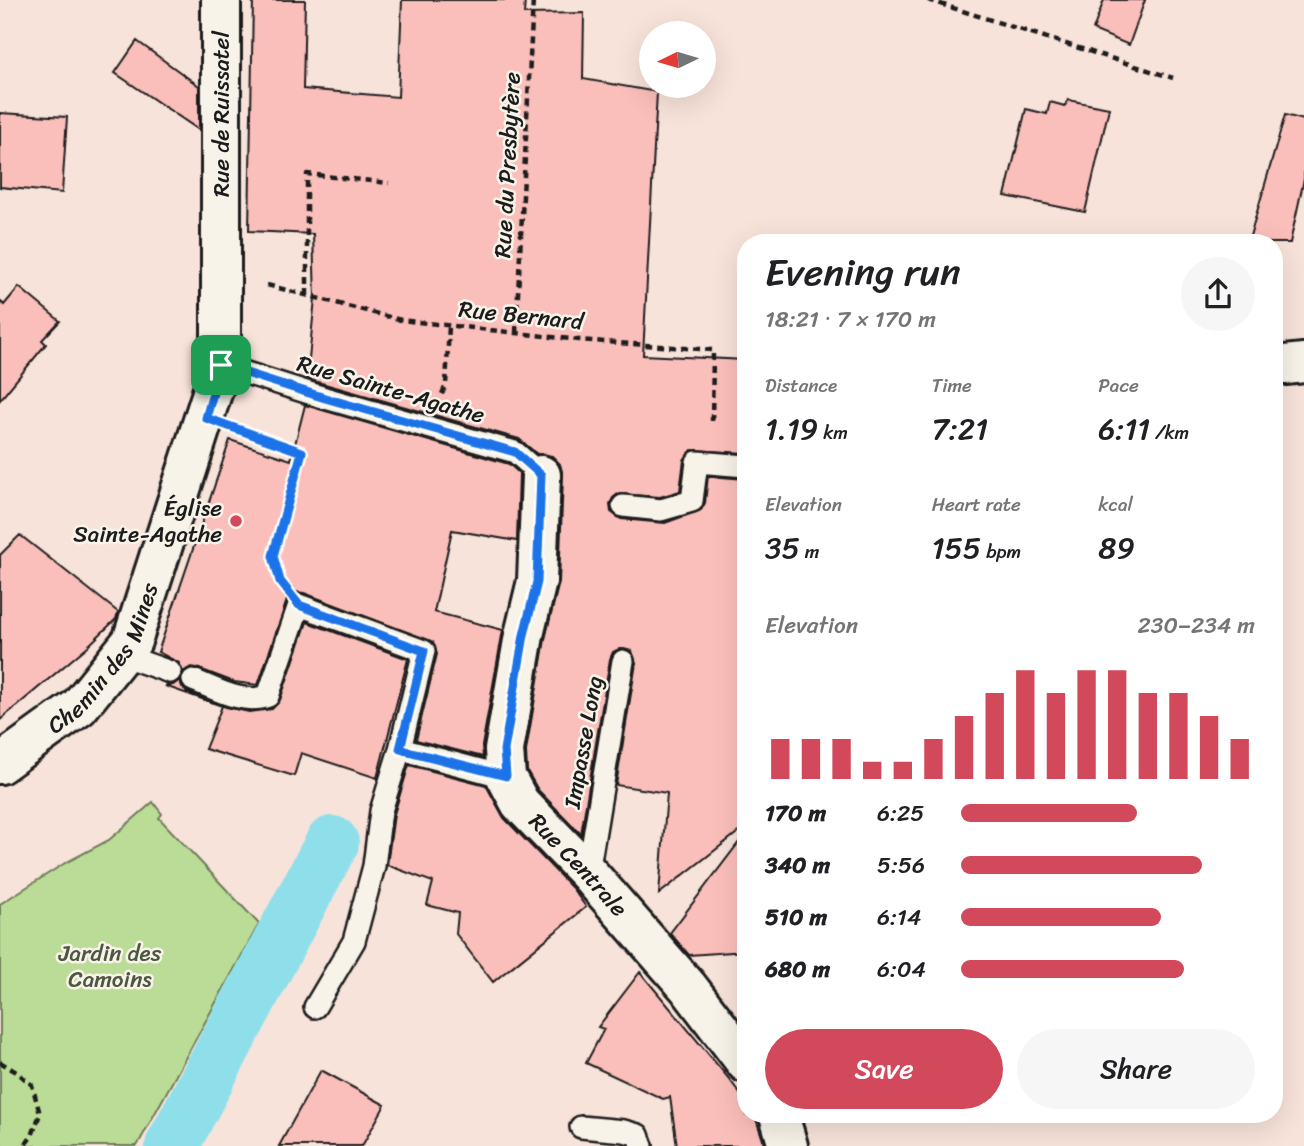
<!DOCTYPE html>
<meta charset="utf-8">
<style>
:root{--surface:#fff;--page:#f6f6f6;--text:#202124;--muted:#757577;--accent:#d1495b}
body{margin:0;font-family:Sriracha,sans-serif;background:var(--page);color:var(--text);height:100vh;display:flex;flex-direction:column;font-size:26px;white-space:nowrap}
*{box-sizing:border-box;margin:0}
p{font-size:23px;color:var(--muted)}
.icon{flex:none;width:38px;height:38px;fill:none;stroke:currentColor;stroke-width:2;stroke-linecap:round;stroke-linejoin:round}
.map{position:relative;flex:1;overflow:hidden}
.sheet{position:absolute;left:737px;top:234px;width:546px;height:889px;display:flex;flex-direction:column;background:var(--surface);border-radius:28px;box-shadow:0 7px 28px #0002}
.sheet>*{flex:none}
.needle{width:46px;rotate:265deg}
.tools{position:absolute;left:639px;top:21px;display:grid;gap:14px}
.tools a{display:grid;place-items:center;width:77px;height:77px;border-radius:50%;background:var(--surface);box-shadow:0 7px 28px #0002;font-size:35px}
.pin{position:absolute;display:grid;place-items:center;width:60px;height:60px;color:#fff;margin:-30px;border-radius:14px;box-shadow:0 4px 10px #0006}
.round{display:grid;place-items:center;flex:none;width:74px;height:74px;border-radius:37px;background:var(--page)}
.summary{display:flex;align-items:center;justify-content:space-between;height:119px;padding:0 28px}
h1{font-size:38px;font-weight:600;line-height:52px}
.figures{display:grid;grid-template-columns:repeat(3,1fr);gap:10px;height:119px;padding:7px 28px}
.figures div{display:grid;align-content:center}
.figures b{font-size:30px;font-weight:600}
.figures small{font-size:19px;font-weight:400}
.figures p{font-size:19px}
.chart{height:196px;padding:14px 28px}
.chart p{display:flex;justify-content:space-between}
.chart svg{width:100%;height:126px;margin-top:7px;stroke:var(--accent);stroke-width:6}
.button{display:flex;gap:14px;margin-top:auto;padding:14px 28px}
.button a{flex:1;height:80px;border-radius:42px;background:var(--accent);color:#fff;font-size:28px;font-weight:600;line-height:80px;text-align:center}
.button a+a{background:var(--page);color:var(--text)}
ul{padding:0 28px;list-style:none;font-size:23px}
li{display:grid;grid-template-columns:112px 84px 1fr;align-items:center;height:52px}
li i{height:18px;border-radius:9px;background:var(--accent)}
.map>svg:first-child{display:block}
.green{fill:#bbdc96;stroke:#6c7c59;stroke-width:2}
.lines{fill:none;stroke-linecap:round;stroke-linejoin:round}
.canal{stroke:#8fdfeb;stroke-width:54}
.building{fill:#fbbfbb;stroke:#1c1c1c;stroke-width:2}
.lane-casing{stroke:#1c1c1c;stroke-width:26}
.street-casing{stroke:#1c1c1c;stroke-width:44}
.path{stroke:#1c1c1c;stroke-width:4.5;stroke-dasharray:7 5;stroke-linecap:butt}
.lane{stroke:#f7f3e8;stroke-width:21}
.street{stroke:#f7f3e8;stroke-width:38}
.route-casing{stroke:#fff;stroke-width:14}
.route{stroke:#1a73e8;stroke-width:9}
.poi-dot{fill:#d1495b;stroke:#f7f3e8;stroke-width:2.5}
.labels{text-anchor:middle;stroke-width:5;stroke-linejoin:round;paint-order:stroke}
.street-label{font-size:23px;fill:#1c1c1c;stroke:#f7f3e8}
.poi-label{font-size:23px;fill:#1c1c1c;stroke:#f7f3e8;text-anchor:end}
.park-label{font-size:23px;fill:#4c5641;stroke:#f7f3e8}
</style>
<div class="map">
<svg width="1304" height="1146" viewBox="0 0 1304 1146">
<rect width="100%" height="100%" fill="#f8e3da"/>
<filter id="ink" filterUnits="userSpaceOnUse"><feTurbulence type="fractalNoise" baseFrequency=".0143" numOctaves="2"/><feDisplacementMap in="SourceGraphic" scale="14" xChannelSelector="R" yChannelSelector="G"/><feConvolveMatrix kernelMatrix="1 2 1 2 8 2 1 2 1" color-interpolation-filters="sRGB"/></filter>
<g filter="url(#ink)">
<!-- green -->
<path class="green" d="M153,802L162,814L159,818L259,924L137,1146H0V904L65,863L109,840Z"/>
<g class="lines">
<!-- canal -->
<path class="canal" d="M172,1146L332,843"/>
</g>
<!-- building -->
<path class="building" d="M253,0H305L303,89L398,97L402,0H525L524,14L584,13L583,79L657,92L643,355L746,360V453L692,450L684,460L680,491L660,497L618,494L613,498L610,504L611,512L621,519L665,523L701,510L705,503L708,476L746,479V826L659,894L667,793L616,785L636,663L632,651L619,649L613,652L610,659L581,834L538,790L527,771L526,751L545,639L559,582L563,476L560,464L552,456L537,454L519,439L307,379L315,298L313,234L249,231Z
M1104,0H1145L1129,45L1093,30Z
M137,41L199,86V130L115,73Z
M1068,100L1109,108L1085,212L1005,196L1026,109L1047,114L1050,102L1065,106Z
M0,113L67,117L62,193L0,187Z
M1285,115L1304,120V179L1290,243H1248Z
M19,287L60,321L42,340L46,344L0,400V301L4,305Z
M305,405L509,464L519,473L517,541L452,530L434,612L503,630L482,746L483,757L416,740L437,654L433,642L304,593L296,592L287,600L258,685L234,682L197,668L191,667L183,672L179,663L158,652L230,440L291,460Z
M20,535L118,612L116,619L88,646L0,720V555Z
M307,622L408,659L377,778L301,753L294,776L205,749L222,706L165,686L173,685L180,680L182,687L187,692L226,707L249,712L272,709L280,700Z
M409,765L486,785L504,818L572,888L586,907L493,982L456,934L458,913L427,905L433,882L387,865L394,814Z
M746,833V951L689,955L670,933Z
M640,972L730,1080L746,1102V1115L755,1116L765,1146H677L670,1097L663,1099L586,1063L604,1029L598,1027Z
M321,1070L385,1105L362,1146H279Z"/>
<g class="lines">
<defs>
<path id="lane" d="M221,365L325,398L515,452L541,475
M623,506L661,510L692,501L697,462L746,466
M122,655L170,672
M193,680C216,689 243,705 268,696L299,605L424,651L400,749L506,777
M588,873L623,661
M315,1007L354,941L374,866L381,811L400,749
M581,1127L624,1131L638,1135L642,1146"/>
<g id="street">
<path d="M1285,365L1304,363"/>
<path id="s1" d="M541,475L537,581L524,635L504,750L506,777L520,803L588,873L688,987L746,1063"/>
<path id="s2" d="M0,764L79,707L132,641L221,365V0"/>
<path d="M779,1115L788,1146"/>
</g>
</defs>
<!-- lane casing -->
<use href="#lane" class="lane-casing"/>
<!-- street casing -->
<use href="#street" class="street-casing"/>
<!-- path -->
<path class="path" d="M928,0L1173,78
M267,285L401,320L579,340L713,350L712,426
M307,296V174L389,183
M516,333L533,0
M442,394L446,385L449,325
M247,434L302,452L273,556L279,576
M0,1062L18,1073L32,1085L40,1114L32,1136L24,1146"/>
<!-- lane -->
<use href="#lane" class="lane"/>
<!-- street -->
<use href="#street" class="street"/>
</g>
</g>
<g class="lines" filter="url(#ink)">
<defs>
<path id="route" d="M221,365L325,398L515,452L541,475L537,582L524,635L504,750L506,776L400,749L424,651L299,605L280,581L273,556L302,452L206,418Z"/>
</defs>
<!-- route casing -->
<use href="#route" class="route-casing"/>
<!-- route -->
<use href="#route" class="route"/>
</g>
<!-- markers -->
<circle class="poi-dot" cx="236" cy="521" r="7"/>
<g class="labels">
<!-- street labels -->
<g class="street-label">
<text transform="translate(221 114) rotate(-90)" y="8">Rue de Ruissatel</text>
<text transform="translate(507 165) rotate(-87)" y="8">Rue du Presbytère</text>
<text transform="translate(521 315) rotate(6)" y="8">Rue Bernard</text>
<text transform="translate(391 389) rotate(16)" y="8">Rue Sainte-Agathe</text>
<text dy="8" stroke="none"><textPath href="#s2" startOffset="152">Chemin des Mines</textPath></text>
<text transform="translate(583 742) rotate(-80)" y="8">Impasse Long</text>
<text dy="8" stroke="none"><textPath href="#s1" startOffset="420">Rue Centrale</textPath></text>
</g>
<!-- poi labels -->
<g class="poi-label">
<text x="222" y="516">Église<tspan x="222" dy="26">Sainte-Agathe</tspan></text>
</g>
<!-- park labels -->
<g class="park-label">
<text x="110" y="961">Jardin des<tspan x="110" dy="26">Camoins</tspan></text>
</g>
</g>
</svg>
<div class="tools">
<a><svg class="needle" viewBox="-14 -14 28 28"><path d="M0-13l5 13h-10z" fill="#e53935"/><path d="M0 13l5-13h-10z" fill="#757577"/></svg></a>
</div>
<div class="pin" style="left:221px;top:365px;background:#1e9e55"><svg class="icon" aria-label="arrive" viewBox="0 0 24 24"><path d="M6 21V4h12l-3 4 3 4H6"/></svg></div>
<section class="sheet">
<div class="summary"><div><h1>Evening run</h1><p>18:21 · 7 × 170 m</p></div><a class="round"><svg class="icon" aria-label="share" viewBox="0 0 24 24"><path d="M12 15V3M7 8l5-5 5 5M5 13v7h14v-7"/></svg></a></div>
<div class="figures">
<div><p>Distance</p><b>1.19<small> km</small></b></div>
<div><p>Time</p><b>7:21</b></div>
<div><p>Pace</p><b>6:11<small> /km</small></b></div>
</div>
<div class="figures">
<div><p>Elevation</p><b>35<small> m</small></b></div>
<div><p>Heart rate</p><b>155<small> bpm</small></b></div>
<div><p>kcal</p><b>89</b></div>
</div>
<div class="chart"><p><span>Elevation</span>230–234 m</p>
<svg viewBox="0 0 160 44" preserveAspectRatio="none"><path d="M5 44V30M15 44V30M25 44V30M35 44V38M45 44V38M55 44V30M65 44V22M75 44V14M85 44V6M95 44V14M105 44V6M115 44V6M125 44V14M135 44V14M145 44V22M155 44V30"/></svg>
</div>
<ul>
<li><b>170 m</b>6:25<i style="width:60%"></i></li>
<li><b>340 m</b>5:56<i style="width:82%"></i></li>
<li><b>510 m</b>6:14<i style="width:68%"></i></li>
<li><b>680 m</b>6:04<i style="width:76%"></i></li>
</ul>
<div class="button"><a>Save</a><a>Share</a></div>
</section>
</div>
